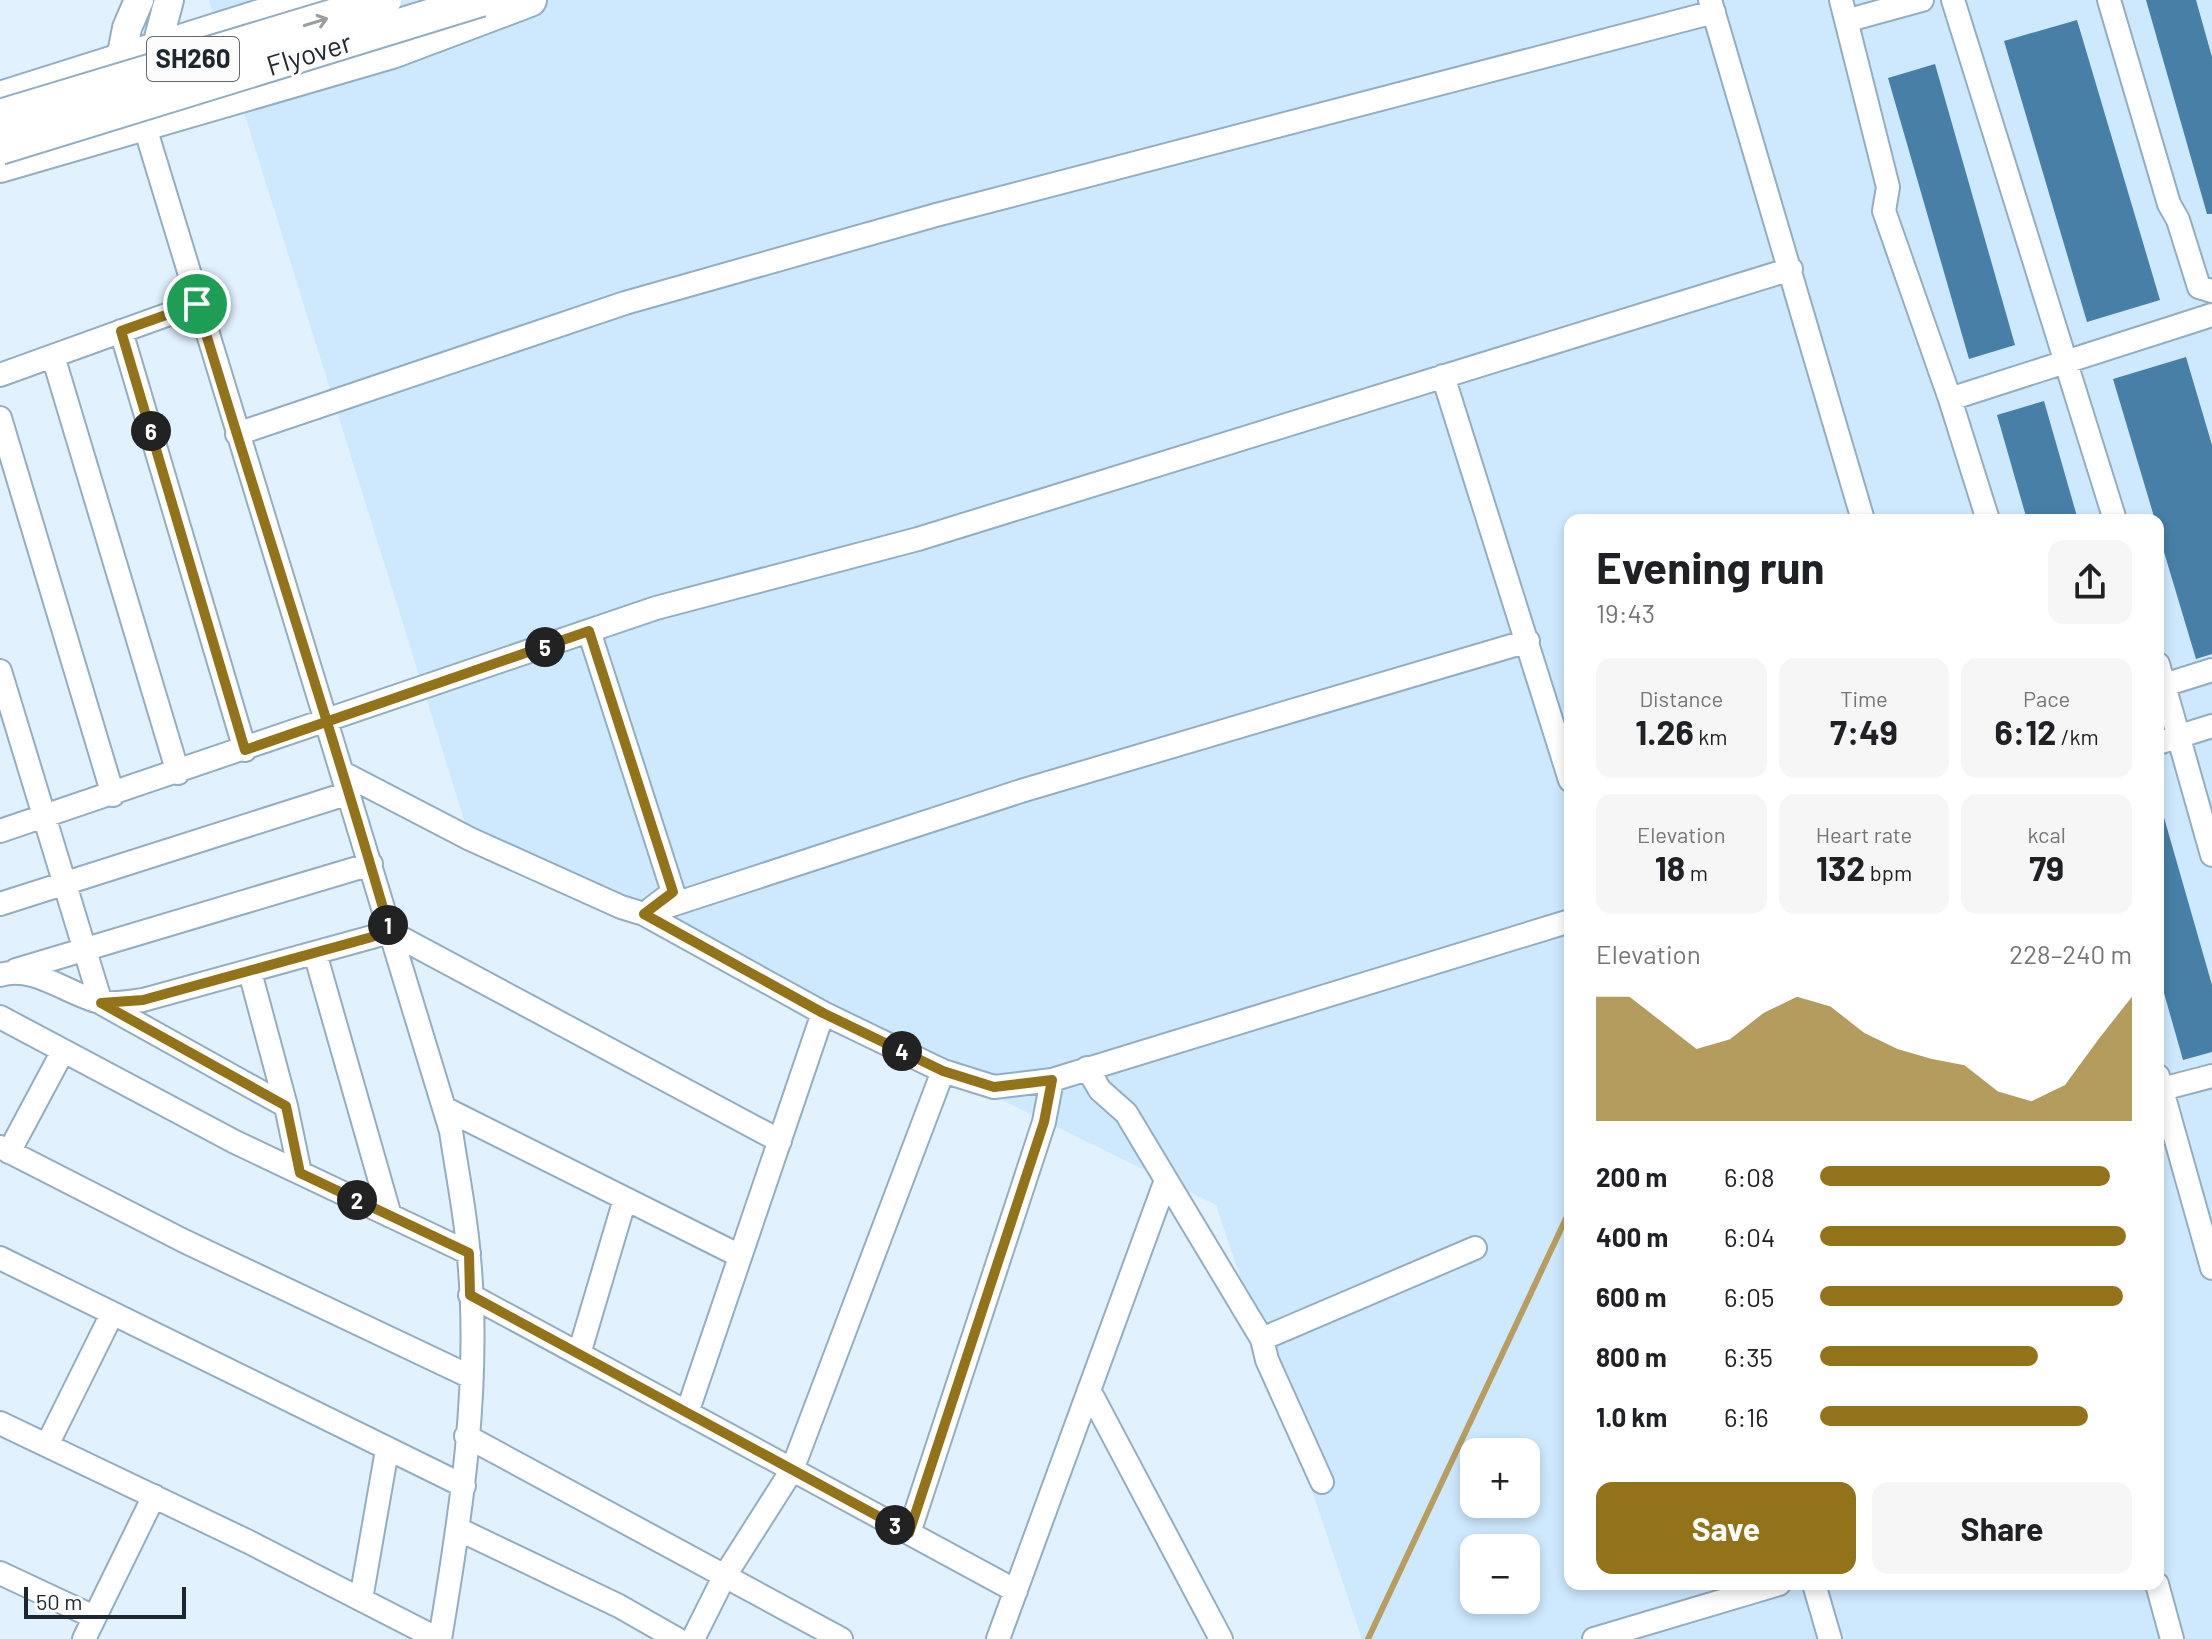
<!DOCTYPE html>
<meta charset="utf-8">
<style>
:root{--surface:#fff;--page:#f6f6f6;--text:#202124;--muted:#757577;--accent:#93731a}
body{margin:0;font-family:Barlow,sans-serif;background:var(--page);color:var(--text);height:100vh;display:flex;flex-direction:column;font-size:30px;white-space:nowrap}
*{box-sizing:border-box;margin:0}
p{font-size:26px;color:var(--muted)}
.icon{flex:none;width:44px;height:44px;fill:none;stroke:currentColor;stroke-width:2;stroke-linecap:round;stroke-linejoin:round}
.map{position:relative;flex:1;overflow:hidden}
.drawer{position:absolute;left:1564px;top:514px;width:600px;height:1076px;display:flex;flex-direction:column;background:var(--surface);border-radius:16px;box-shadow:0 4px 12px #0003}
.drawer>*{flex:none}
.fabs{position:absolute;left:1460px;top:1438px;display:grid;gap:16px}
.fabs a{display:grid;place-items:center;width:80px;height:80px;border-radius:16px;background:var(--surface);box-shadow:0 4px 12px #0003;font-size:40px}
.scale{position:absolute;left:24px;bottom:20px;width:162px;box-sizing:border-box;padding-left:8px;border:4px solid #1e272f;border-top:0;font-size:22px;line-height:28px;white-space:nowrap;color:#1e272f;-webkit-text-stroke:6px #fcfcfc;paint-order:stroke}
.pin{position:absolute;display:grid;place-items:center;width:68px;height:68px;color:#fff;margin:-34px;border:4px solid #fff;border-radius:50%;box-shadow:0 2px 8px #0007}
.km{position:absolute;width:40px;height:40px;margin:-20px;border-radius:50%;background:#222;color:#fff;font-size:22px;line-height:40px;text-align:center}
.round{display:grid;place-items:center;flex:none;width:84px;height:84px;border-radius:16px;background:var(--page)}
.overview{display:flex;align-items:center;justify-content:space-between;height:136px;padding:0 32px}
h1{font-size:44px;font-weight:700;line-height:60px}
.stats{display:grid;grid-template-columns:repeat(3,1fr);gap:12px;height:136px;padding:8px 32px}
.stats div{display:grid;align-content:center;border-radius:16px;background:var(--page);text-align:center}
.stats b{font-size:34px;font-weight:700}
.stats small{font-size:22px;font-weight:400}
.stats p{font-size:22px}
.chart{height:224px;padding:16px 32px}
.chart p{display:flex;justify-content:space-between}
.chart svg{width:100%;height:144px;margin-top:8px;fill:var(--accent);opacity:.7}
.primary-button{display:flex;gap:16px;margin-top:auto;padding:16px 32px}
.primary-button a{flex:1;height:92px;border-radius:16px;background:var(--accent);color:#fff;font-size:32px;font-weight:700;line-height:92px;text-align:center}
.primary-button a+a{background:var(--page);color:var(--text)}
ul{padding:0 32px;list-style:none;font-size:26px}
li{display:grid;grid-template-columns:128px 96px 1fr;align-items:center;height:60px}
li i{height:20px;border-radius:10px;background:var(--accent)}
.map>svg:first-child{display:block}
.built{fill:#cee9fe;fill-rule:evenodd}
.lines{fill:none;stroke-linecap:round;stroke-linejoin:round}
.stream{stroke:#b79d5f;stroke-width:6}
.building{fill:#477fa7}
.minor-casing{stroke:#94adc1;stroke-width:26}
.major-casing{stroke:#94adc1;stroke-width:32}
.highway-casing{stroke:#94adc1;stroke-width:36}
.minor{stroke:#fff;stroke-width:22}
.major{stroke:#fff;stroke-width:28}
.highway{stroke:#fff;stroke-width:32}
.highway-bridge-casing{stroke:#94adc1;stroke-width:36;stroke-linecap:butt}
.highway-bridge{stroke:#fff;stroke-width:32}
.oneway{stroke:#9a9ea1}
.route-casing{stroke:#fff;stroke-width:16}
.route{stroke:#93731a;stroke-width:10}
.labels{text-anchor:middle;stroke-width:7;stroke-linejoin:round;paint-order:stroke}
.shield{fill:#fcfcfc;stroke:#61676c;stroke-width:2}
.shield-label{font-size:26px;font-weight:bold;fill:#1e272f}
.street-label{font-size:28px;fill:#1e272f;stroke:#fcfcfc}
</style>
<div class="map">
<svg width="2212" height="1639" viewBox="0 0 2212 1639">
<rect width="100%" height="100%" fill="#e1f1fe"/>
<!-- built -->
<path class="built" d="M209,0H2212V1639H1362L1216,1205L470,839ZM1570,520H2158V1584H1570ZM1474,1452H1526V1504H1474ZM1474,1548H1526V1600H1474Z"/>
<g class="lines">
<!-- stream -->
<path class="stream" d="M1368,1639L1570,1210"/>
</g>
<!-- building -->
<path class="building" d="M2146,0H2196L2212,57V214H2207Z
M2077,20L2160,300L2087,322L2004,41Z
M1935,64L2015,345L1969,359L1888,78Z
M2186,357L2212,445V654L2196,659L2158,532V520H2155L2113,379Z
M2044,401L2078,520H2027L1997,415Z
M2163,814L2212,985V1052L2183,1060L2158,972V815Z"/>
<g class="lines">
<defs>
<path id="minor" d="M1710,0L1863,520
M1841,0L1888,187L1884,211L1950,399L2212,315
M1953,0L2115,520
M2109,0L2169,204L2178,220L2199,287L2212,291
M1849,20L1922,0
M144,124L451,1131C457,1173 466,1215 469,1258C481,1385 461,1514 440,1639
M121,331L245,750
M53,356L178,773
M0,375L197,304
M1443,376L1570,780
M1950,399L1988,520
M0,418L113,795
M237,434L625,303L936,215L1714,12
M589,631L673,892L652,908
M2158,664L2212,855
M0,671L101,1003L286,1106L300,1173
M2158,687L2212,670
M2158,743L2212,726
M343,773L470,839L621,907L644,914L823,1013L943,1071L994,1087L1052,1080L1570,921
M0,831L656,608L918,539L1791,269
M0,904L349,793
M644,914L1021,791L1528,641
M315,953L390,1216
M16,970L371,864
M250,972L286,1106
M0,975C33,964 67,994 100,1002C113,1005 129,1002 143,1000L390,932L780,1141
M0,1017L235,1142L469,1253
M1087,1068L1100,1090L1126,1113L1262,1339L1267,1360L1322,1482
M2158,1076L2212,1268
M2162,1089L2212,1076
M444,1108L740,1256
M0,1147L184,1241L471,1377
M9,1152L63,1051
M0,1258L464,1486
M470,1295L1016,1591
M1262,1339L1475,1248
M579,1354L625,1199
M1089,1390L1221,1639
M687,1413L823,1013
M0,1423L249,1542L438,1639
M466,1436L841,1639
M47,1445L112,1314
M458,1529L619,1606L677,1639
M909,1533L1044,1122L1052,1080
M0,1573L94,1617
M1814,1584L1830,1639
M2157,1584L2172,1639
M361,1599L387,1450
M84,1639L154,1496
M693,1639L724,1577L792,1470L943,1071
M998,1639L1166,1180
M1594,1639L1779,1584"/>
<path id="major" d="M151,68L169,0
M117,80L127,28L139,0"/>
<path id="highway" d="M0,98L311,0
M0,166L392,52L530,0"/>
</defs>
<!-- minor casing -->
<use href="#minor" class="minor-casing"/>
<!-- major casing -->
<use href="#major" class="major-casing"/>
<!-- highway casing -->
<use href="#highway" class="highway-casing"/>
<!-- minor -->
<use href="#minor" class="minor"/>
<!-- major -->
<use href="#major" class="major"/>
<!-- highway -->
<use href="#highway" class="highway"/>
<defs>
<path id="highway-bridge" d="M0,116L385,0
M0,148L481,0"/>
</defs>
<!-- highway-bridge casing -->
<use href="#highway-bridge" class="highway-bridge-casing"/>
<!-- highway-bridge -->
<use href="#highway-bridge" class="highway-bridge"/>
</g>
<!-- one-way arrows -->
<defs><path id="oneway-shaft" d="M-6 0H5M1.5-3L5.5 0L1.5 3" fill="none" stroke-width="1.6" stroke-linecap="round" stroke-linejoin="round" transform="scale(2)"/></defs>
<use class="oneway" href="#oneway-shaft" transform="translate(316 22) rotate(-17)"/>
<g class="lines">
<defs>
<path id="route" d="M197,304C260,514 330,722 390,932L143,1000L101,1003L286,1106L300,1173L469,1253L470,1295L909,1533L1044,1122L1052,1080L994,1087L943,1071L823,1013L644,914L673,892L589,631L245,750L121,331L197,304"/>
</defs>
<!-- route casing -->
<use href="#route" class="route-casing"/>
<!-- route -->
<use href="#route" class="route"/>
</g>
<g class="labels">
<!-- shield labels -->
<rect class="shield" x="147" y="37" width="92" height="44" rx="6"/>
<g class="shield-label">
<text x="193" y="68">SH260</text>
</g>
<!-- street labels -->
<g class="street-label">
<text transform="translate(309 54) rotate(-17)" y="10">Flyover</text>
</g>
</g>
</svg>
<div class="fabs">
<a>+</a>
<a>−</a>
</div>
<div class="scale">50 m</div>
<div class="pin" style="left:197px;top:304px;background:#1e9e55"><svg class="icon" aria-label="arrive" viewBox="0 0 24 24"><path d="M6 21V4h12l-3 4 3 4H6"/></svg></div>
<b class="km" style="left:388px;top:925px">1</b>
<b class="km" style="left:357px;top:1200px">2</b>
<b class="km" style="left:895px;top:1525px">3</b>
<b class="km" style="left:902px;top:1051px">4</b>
<b class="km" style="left:545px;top:647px">5</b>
<b class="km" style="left:151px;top:431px">6</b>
<section class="drawer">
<div class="overview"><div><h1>Evening run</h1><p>19:43</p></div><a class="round"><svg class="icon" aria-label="share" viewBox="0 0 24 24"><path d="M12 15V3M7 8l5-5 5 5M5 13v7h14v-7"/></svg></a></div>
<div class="stats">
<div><p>Distance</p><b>1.26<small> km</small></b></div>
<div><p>Time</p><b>7:49</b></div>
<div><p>Pace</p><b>6:12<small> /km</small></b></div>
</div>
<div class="stats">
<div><p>Elevation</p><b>18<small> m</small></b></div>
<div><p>Heart rate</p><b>132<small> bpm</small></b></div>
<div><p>kcal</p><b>79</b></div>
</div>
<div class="chart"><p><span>Elevation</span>228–240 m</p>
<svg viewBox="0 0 160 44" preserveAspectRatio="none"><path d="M0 44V6L10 6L20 14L30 22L40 19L50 11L60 6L70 9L80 17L90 22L100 25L110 27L120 35L130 38L140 33L150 19L160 6V44z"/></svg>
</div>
<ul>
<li><b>200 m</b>6:08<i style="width:93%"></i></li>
<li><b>400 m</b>6:04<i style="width:98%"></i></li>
<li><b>600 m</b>6:05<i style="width:97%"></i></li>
<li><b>800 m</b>6:35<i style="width:70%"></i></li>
<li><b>1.0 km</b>6:16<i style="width:86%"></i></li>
</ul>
<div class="primary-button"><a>Save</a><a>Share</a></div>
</section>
</div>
